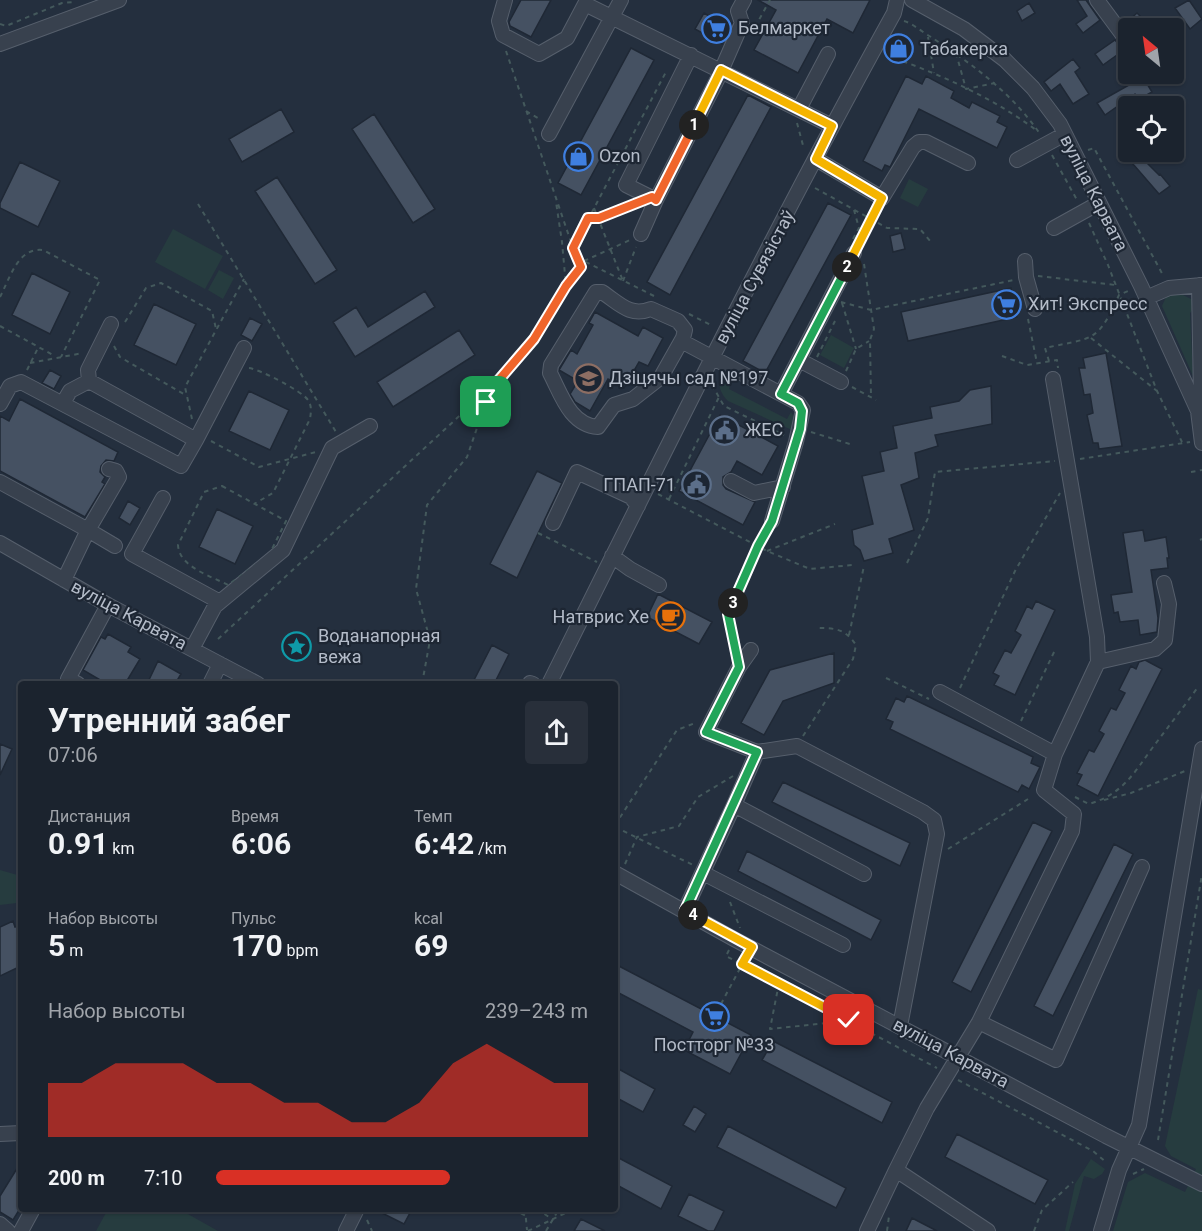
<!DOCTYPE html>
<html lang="ru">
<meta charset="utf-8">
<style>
:root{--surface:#1b232e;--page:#282f3a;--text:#f1f3f6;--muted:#a0a4aa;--line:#39404a;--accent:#d93025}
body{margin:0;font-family:Roboto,sans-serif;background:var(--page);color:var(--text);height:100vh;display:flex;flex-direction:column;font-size:22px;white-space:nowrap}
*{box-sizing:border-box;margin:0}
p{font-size:20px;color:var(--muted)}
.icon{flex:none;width:33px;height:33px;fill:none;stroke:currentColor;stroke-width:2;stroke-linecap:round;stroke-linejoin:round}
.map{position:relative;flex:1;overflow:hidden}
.panel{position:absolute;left:18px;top:681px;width:600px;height:531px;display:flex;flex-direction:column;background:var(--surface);border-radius:6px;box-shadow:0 2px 4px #0004,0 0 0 2px var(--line)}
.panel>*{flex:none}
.needle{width:39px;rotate:331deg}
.fabs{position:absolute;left:1118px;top:18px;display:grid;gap:12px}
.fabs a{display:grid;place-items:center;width:66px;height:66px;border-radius:6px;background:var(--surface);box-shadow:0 2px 4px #0004,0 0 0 2px var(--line);font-size:30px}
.pin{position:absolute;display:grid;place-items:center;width:51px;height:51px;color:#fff;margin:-26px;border-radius:12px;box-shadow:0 3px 9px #0006}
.km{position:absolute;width:30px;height:30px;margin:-15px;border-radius:50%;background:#222;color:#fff;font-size:16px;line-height:30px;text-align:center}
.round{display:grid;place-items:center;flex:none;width:63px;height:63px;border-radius:6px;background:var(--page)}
.overview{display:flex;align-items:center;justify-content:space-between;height:102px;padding:0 30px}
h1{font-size:33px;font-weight:700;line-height:45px}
.figures{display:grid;grid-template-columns:repeat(3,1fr);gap:9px;height:102px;padding:6px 30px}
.figures div{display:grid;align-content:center}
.figures b{font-size:30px;font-weight:700}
.figures small{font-size:16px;font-weight:400}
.figures p{font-size:16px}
.chart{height:168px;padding:12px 30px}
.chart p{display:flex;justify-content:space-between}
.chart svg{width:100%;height:108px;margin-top:6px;fill:var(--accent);opacity:.7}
ul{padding:0 30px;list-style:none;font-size:20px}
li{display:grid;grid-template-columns:96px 72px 1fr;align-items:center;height:45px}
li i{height:15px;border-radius:8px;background:var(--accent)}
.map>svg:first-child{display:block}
.green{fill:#263c3f}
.building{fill:#455162;stroke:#1f2835;stroke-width:1.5}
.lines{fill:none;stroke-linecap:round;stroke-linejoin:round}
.minor-casing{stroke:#565f6c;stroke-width:16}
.path{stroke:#44595c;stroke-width:2;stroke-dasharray:4.5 4.5;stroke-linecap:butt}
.minor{stroke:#38414e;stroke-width:14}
.split-1-casing{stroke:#fff;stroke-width:12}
.split-2-casing{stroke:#fff;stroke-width:12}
.split-3-casing{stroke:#fff;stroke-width:12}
.split-4-casing{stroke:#fff;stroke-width:12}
.split-5-casing{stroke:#fff;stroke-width:12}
.split-1{stroke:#f0652b;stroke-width:8}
.split-2{stroke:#f5b400;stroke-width:8}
.split-3{stroke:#22a559;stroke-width:8}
.split-4{stroke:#22a559;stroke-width:8}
.split-5{stroke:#f5b400;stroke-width:8}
.labels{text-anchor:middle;stroke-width:4.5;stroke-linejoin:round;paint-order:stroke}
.poi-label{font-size:18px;fill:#b4bcc9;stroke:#1d2633;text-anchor:start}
.street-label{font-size:18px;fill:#b4bcc9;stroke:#1d2633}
</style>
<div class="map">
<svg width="1202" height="1231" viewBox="0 0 1202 1231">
<rect width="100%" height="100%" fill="#242f3e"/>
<!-- green -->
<path class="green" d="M909,179L928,189L918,207L900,198Z
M173,229L223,256L205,289L155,262Z
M219,270L234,278L223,299L208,290Z
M1173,294L1183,295L1195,301L1196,307L1190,313L1193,376L1162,306L1166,297Z
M831,335L854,348L844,368L820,355Z
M723,376L732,381L729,389L787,419L791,412L794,417L792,430L728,401C721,394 719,388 719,379Z
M0,870L21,876V895L17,903L0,905Z
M1198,989L1202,990V1231H1113L1128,1182L1145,1173L1185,1192L1196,1169L1171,1156L1165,1146Z
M1091,1159L1105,1169L1102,1174L1094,1179L1084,1176L1069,1231H1065L1075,1184Z
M108,1209H179L218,1231H96Z"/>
<!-- building -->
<path class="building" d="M521,0H551L531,37L510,26L509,22Z
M758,0H870L853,33L827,19L798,73L754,50L776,10Z
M1077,0H1086L1100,20L1083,33L1076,24L1087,16Z
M1189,0L1202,19L1190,29L1175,8Z
M1029,3L1035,13L1022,21L1017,11Z
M704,13L719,22L721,17L732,23L722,44L695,29Z
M1137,13L1145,21L1138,28H1131L1126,23Z
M1115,40L1124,50L1103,65L1095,54Z
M631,48L654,60L581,195L558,183Z
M1073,59L1080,68L1075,72L1089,94L1073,104L1060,84L1051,91L1044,82Z
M906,76L922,84L926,76L954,91L951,98L969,108L972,102L1000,116L997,122L1007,127L997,148L919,109L890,167L885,165L882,171L863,161Z
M1143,77L1152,92L1138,100L1135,94L1105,115L1097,103Z
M748,95L771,107L670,295L647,282Z
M281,109L294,132L242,162L229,139Z
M374,114L435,209L413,223L352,129Z
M1140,156L1159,175L1160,174L1170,186L1159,194L1133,164Z
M20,162L60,181L38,227L0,208V203Z
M277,177L337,270L315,284L255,191Z
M828,203L851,215L765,373L743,361Z
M901,233L905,249L893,252L890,236Z
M32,273L70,292L50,334L12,315Z
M1011,288L1017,317L908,341L901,312Z
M425,291L435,307L355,357L333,322L356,307L368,327Z
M154,304L196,324L176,365L134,345Z
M595,312L638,336L643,327L663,338L648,366L639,362L624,388L608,379L590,411L575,402L570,394L578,381L559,370L571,350L577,354L593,325L589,323Z
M250,318L262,324L252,341L241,335Z
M459,330L475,355L393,407L377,382Z
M1106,353L1122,446L1099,449L1098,443H1093L1087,415L1093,413L1090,394L1084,395L1079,368H1085L1083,358Z
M50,370L61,376L54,389L42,383Z
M991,386L992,424L935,435L938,446L915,453L919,478L901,485L914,530L889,539L893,553L864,561L860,550L854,545L852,530L873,524L862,476L884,471L880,452L897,448L893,426L932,418L930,407L959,401L970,390Z
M249,391L289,410L270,450L229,431Z
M20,399L118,452L114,461L106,460L101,466L100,472L105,477L102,482L105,484L85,517L0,471V416L9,421Z
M720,415L778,446L762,475L737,461L731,472L723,477V485L726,489L755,502L743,525L679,491Z
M537,471L562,483L517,578L490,564Z
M128,501L140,508L130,525L119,518Z
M217,509L253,526L235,564L199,547Z
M1143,530L1145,541L1166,537L1169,558H1167L1168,568L1151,570L1158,618L1157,632L1140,635L1138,620L1120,622L1118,612L1114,613L1111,595L1132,592L1123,533Z
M658,594L712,622L699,644L647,617Z
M1036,601L1055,610L1015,695L994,685L999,676L993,673L1005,650L1011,653L1021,635L1015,631L1027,606L1032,609Z
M108,634L131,647L128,652L140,659L125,684H107L83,670L101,637L105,639Z
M287 643a9 9 0 1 1 18 0a9 9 0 1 1-18 0Z
M492,645L509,654L494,684H472Z
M834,653V683L783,701L764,735L741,723L770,670Z
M1145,660L1162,669L1098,796L1077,785L1082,775L1077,773L1089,750L1094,752L1104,734L1099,731L1111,708L1116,710L1125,693L1119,690L1131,666L1136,669L1139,662Z
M158,661L181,674L175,684H147Z
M907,696L1033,757L1031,763L1040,767L1029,789L1022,785L1018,792L890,729L893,722L886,719L896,698L904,702Z
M0,744L12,749L0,775Z
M783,782L910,843L900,866L772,802Z
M1033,822L1052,831L971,992L952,982Z
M1114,844L1133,854L1053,1016L1034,1006Z
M747,851L881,920L871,940L738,871Z
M13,921L15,927L21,925V966L0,976V927Z
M615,964L751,1035L730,1074L684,1050L693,1032L615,991Z
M773,1041L892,1102L882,1123L762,1060Z
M615,1067L655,1089L643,1112L615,1097Z
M694,1106L706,1114L695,1132L683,1125Z
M728,1126L846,1188L836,1208L717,1147Z
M957,1134L1048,1180L1035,1204L945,1157Z
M615,1156L672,1186L661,1209L615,1184Z
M21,1162V1207L13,1220L0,1212V1196Z
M689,1194L724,1211L714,1231H708L678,1216Z
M374,1209H412L404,1224Z
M912,1218L937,1231H906Z
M581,1219L605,1231H574Z"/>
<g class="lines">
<defs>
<path id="minor" d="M505,0L499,21L503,35L539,54L567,38L585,4L832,126
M912,0L964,29L1005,60L1033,88L1060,124L1141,286L1198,411L1202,443
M1097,0L1128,42
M0,44L119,0
M691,55L626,185L656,200L718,78L742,23L738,11L744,0
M799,109L828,54
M549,134L621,0
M816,159L882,198L913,147L919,142H926L968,163
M1017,160L1065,134
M1054,228L1099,203
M641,234L656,200
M1025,261L1026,277L1035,309
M1146,298L1169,288L1202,285
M683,338L661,377L633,399L614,405L598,427C570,425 561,394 550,373L551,365L596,292H602C620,304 630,317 651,309L678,321L685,330L683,338L685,343L781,394L854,253
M799,360L841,382
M89,381L88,370L111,324
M0,404L10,386L21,382L181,466L196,440L89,381L70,391L63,403
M1198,411L1201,399L1199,285
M196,440L244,348
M109,469L116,471L119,477L88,530L115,546
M731,481L754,493L783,487
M0,482L88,530L64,580
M163,498L132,554L220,602
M772,521L796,442L803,410L798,403L781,394
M553,523L577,472L631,497L638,506
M0,543L108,605L258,684
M612,556L630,569L659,585
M192,649L215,606L283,550L332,448L370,426
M751,650L739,667L706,732L757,752L797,746L923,812L934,820L937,834L900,1026
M1098,662L1155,649L1165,640L1169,604L1164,583
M530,683L533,684
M78,684L68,679L108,605
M210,684L220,664
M549,684C661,459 772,233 894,13L897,0
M940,692L1055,754L1098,662L1097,637L1053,379
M757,752L734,805L864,874
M615,873L734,939L1106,1136L1202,1184
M703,873L843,945
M685,910L734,805
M979,1022L1056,1060L1142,867
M0,1134L21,1133
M0,1224L8,1231
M21,1231L33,1209
M346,1231L357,1209
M867,1231L896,1170
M988,1231L896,1170L927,1108L979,1022L1072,831L1074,814L1044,790L1055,754
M1101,1231L1119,1170L1139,1125L1202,749"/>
</defs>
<!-- minor casing -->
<use href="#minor" class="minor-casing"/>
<!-- path -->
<path class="path" d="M904,21C912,23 922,32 931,37C972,64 1012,93 1040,134
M0,24L6,26L62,3L74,2
M755,27L770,0
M928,37L934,73
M506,51L573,248
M956,53L966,89L995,83
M886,55C939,74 990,96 1036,130
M526,111L541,120
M797,123L804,149
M1088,150L1094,148L1164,277
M1052,155L1077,200
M815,188L887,228L920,229L931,242
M198,204L336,432
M594,208L623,281
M588,218H599L634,204
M1089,223L1108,265L1157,391L1182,442
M853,239L859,228L854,210
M860,241L877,208
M584,261L630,240
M864,264L874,329L870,340L871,397
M1038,276L1115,285
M623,281L636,247
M567,286L581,267L575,253
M654,296L584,261L573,248L667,70
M0,297C10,278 18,247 43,250L100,280L61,357
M841,302L871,310L1014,280
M842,303L856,349
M689,314L713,326
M1028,319L1037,363
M125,322L146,288L161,283L212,311L216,329
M0,326L55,356
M1091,338L1157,391
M114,346L120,357L187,396
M1002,356L1027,365L1057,360L1058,368
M817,357L835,321
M1049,361L1045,348C1095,337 1097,343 1119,295L1128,291
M30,363L83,353
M249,368C259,369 302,391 308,400C312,406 311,412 310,419L273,493L254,504
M27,370L38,348
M846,371L856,349L869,341
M712,385L724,406L784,435
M852,387L876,400
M192,419L185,387L244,279
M811,432L853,445
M211,441L259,467L316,452
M1080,459L1190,442
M1191,472L1202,470
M222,486L286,521L269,555L228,585C211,576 179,567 178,545L204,492Z
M658,494L767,551L810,569L852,565
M669,499L719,397
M538,533L597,562
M1200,540L1202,539
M767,551L835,524
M907,563L928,518L935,472L1055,461
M849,635L864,566
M218,639L495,383
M734,651L728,614L766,531
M886,678L929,699
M422,684L430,640L416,589L427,505L467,457L486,402L498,381L534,340L566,286L562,242L556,202
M960,688L1015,571L1060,493
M1021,721L1056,648
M803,736L853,659L856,645C846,630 837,628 819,628
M1075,797L1089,804C1123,794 1134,773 1153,747C1168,727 1183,708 1198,687
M1104,800L1131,793L1185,771
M615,825L677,730L695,723
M615,827L693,865
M948,849L1028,799
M625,864L637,837L679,826L698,797L733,776
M730,902L740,928
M729,950L726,956L937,1068
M779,983L770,1029L846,1021
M721,1004L745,959
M958,1080L1093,1151L1107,1163
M1158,1140L1202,874
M1133,1174L1144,1169
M513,1209L526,1216
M525,1209L527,1230
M537,1209L552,1219
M424,1213L447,1209
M367,1220L372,1231
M528,1231L574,1209
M546,1231L559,1209
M887,1231L889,1216
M1034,1231L1042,1210L1073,1182"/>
<!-- minor -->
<use href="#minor" class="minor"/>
</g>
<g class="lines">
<defs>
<path id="split-1" d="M486,402L498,381L534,339L566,286L581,267L573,248L588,218H599L652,197L656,200L694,125"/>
<path id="split-2" d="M694,125L721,70L832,126L816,159L882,198L847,267"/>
<path id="split-3" d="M733,603L758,546L772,521L800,429L802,411L798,403L781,394L847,267"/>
<path id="split-4" d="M693,915L685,910L757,752L706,732L739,667L728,614L733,603"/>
<path id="split-5" d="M693,915L752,947L742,964L849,1020"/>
</defs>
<!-- split-1 casing -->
<use href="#split-1" class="split-1-casing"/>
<!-- split-2 casing -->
<use href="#split-2" class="split-2-casing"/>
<!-- split-3 casing -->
<use href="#split-3" class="split-3-casing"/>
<!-- split-4 casing -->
<use href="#split-4" class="split-4-casing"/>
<!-- split-5 casing -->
<use href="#split-5" class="split-5-casing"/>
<!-- split-1 -->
<use href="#split-1" class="split-1"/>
<!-- split-2 -->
<use href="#split-2" class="split-2"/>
<!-- split-3 -->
<use href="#split-3" class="split-3"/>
<!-- split-4 -->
<use href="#split-4" class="split-4"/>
<!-- split-5 -->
<use href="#split-5" class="split-5"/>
</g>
<!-- icons -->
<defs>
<symbol id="supermarket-ring" viewBox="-11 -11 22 22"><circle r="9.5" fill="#1d2633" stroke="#3f7fe0" stroke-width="1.5"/><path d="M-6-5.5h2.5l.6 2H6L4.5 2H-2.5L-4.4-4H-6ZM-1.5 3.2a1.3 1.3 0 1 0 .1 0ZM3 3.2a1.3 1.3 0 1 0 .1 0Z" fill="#3f7fe0"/></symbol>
<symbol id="shop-ring" viewBox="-11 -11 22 22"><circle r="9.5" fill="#1d2633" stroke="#3f7fe0" stroke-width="1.5"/><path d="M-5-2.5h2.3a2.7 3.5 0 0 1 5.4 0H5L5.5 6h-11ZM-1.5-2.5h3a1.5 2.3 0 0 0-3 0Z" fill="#3f7fe0"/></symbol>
<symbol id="school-ring" viewBox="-11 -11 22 22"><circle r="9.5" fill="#1d2633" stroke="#8d6e63" stroke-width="1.5"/><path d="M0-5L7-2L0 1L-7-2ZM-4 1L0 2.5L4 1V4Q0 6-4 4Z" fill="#8d6e63"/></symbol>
<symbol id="civic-ring" viewBox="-11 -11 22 22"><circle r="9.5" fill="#1d2633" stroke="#5c6f8a" stroke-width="1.5"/><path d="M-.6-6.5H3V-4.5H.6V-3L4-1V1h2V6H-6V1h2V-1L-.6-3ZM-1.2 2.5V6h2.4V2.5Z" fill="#5c6f8a"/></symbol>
<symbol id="cafe-ring" viewBox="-11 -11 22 22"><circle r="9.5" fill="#1d2633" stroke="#e8710a" stroke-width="1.5"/><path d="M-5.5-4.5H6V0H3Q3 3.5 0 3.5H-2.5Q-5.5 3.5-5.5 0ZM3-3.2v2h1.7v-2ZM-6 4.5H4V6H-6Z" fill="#e8710a"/></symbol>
<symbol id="sight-ring" viewBox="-11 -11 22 22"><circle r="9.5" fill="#1d2633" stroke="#0f9aa8" stroke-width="1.5"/><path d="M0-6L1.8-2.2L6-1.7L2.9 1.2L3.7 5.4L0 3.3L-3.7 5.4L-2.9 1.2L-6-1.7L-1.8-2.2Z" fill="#0f9aa8"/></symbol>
</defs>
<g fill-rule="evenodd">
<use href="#supermarket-ring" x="700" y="12" width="33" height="33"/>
<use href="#shop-ring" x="882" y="32" width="33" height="33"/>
<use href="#shop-ring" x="562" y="140" width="33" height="33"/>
<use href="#supermarket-ring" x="990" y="288" width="33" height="33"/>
<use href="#school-ring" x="572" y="362" width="33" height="33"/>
<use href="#civic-ring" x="708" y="414" width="33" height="33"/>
<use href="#civic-ring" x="680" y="468" width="33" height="33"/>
<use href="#cafe-ring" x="654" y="600" width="33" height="33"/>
<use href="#sight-ring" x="280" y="630" width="33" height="33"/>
<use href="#supermarket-ring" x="698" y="1000" width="33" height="33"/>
</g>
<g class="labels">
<!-- poi labels -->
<g class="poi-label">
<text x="738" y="34">Белмаркет</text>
<text x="920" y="55">Табакерка</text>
<text x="599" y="162">Ozon</text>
<text x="1028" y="310">Хит! Экспресс</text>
<text x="609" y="384">Дзіцячы сад №197</text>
<text x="745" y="436">ЖЕС</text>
<text x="676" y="491" text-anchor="end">ГПАП-71</text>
<text x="649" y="623" text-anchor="end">Натврис Хе</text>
<text x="318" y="642">Воданапорная<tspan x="318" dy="21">вежа</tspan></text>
<text x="714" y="1051" text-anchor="middle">Постторг №33</text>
</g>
<!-- street labels -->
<g class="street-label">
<text transform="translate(1094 193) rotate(63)" y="6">вуліца Карвата</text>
<text transform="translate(755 277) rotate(-62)" y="6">вуліца Сувязістаў</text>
<text transform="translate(129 615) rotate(28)" y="6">вуліца Карвата</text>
<text transform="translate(951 1053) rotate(28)" y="6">вуліца Карвата</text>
</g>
</g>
</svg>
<div class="fabs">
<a><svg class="needle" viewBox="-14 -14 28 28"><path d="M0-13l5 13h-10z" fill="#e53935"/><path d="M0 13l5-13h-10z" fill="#a0a4aa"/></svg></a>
<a><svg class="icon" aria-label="locate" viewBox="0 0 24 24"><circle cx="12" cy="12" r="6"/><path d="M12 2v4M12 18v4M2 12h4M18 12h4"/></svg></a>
</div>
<div class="pin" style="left:486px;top:402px;background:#1e9e55"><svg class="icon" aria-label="arrive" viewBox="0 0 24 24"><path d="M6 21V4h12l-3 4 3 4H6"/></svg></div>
<div class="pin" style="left:849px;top:1020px;background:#d93025"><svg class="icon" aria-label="check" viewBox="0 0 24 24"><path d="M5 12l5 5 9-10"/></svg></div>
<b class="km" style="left:694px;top:125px">1</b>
<b class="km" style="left:847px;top:267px">2</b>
<b class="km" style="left:733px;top:603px">3</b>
<b class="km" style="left:693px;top:915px">4</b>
<section class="panel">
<div class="overview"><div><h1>Утренний забег</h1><p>07:06</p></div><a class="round"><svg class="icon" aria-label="share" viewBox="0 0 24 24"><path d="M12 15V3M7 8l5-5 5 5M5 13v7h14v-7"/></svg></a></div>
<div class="figures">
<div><p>Дистанция</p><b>0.91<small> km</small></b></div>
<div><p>Время</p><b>6:06</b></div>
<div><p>Темп</p><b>6:42<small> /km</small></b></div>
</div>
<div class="figures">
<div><p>Набор высоты</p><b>5<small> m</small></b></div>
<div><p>Пульс</p><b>170<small> bpm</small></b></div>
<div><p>kcal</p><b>69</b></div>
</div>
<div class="chart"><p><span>Набор высоты</span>239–243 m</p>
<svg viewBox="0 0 160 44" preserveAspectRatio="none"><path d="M0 44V22L10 22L20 14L30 14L40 14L50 22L60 22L70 30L80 30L90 38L100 38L110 30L120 14L130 6L140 14L150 22L160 22V44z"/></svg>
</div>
<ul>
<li><b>200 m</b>7:10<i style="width:63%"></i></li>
</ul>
</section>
</div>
